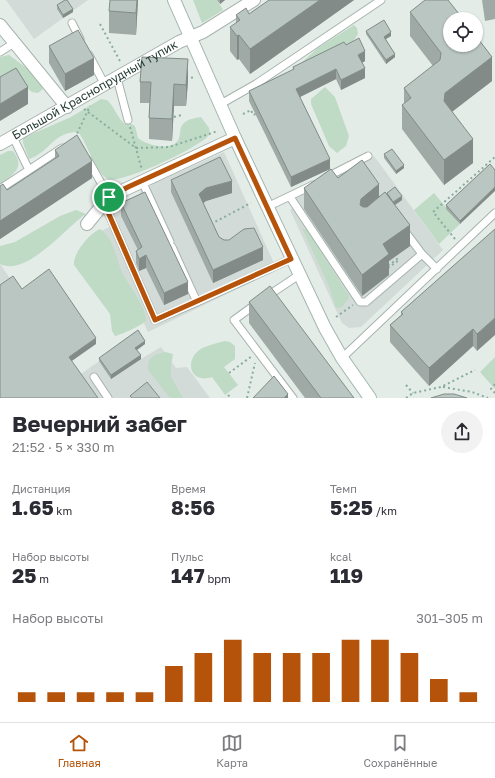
<!DOCTYPE html>
<html lang="ru">
<meta charset="utf-8">
<style>
:root{--surface:#fff;--page:#f2f2f3;--text:#2b2b33;--muted:#7c7c81;--line:#e1e1e2;--accent:#b45309}
body{margin:0;font-family:"Golos Text",sans-serif;background:var(--page);color:var(--text);height:100vh;display:flex;flex-direction:column;font-size:15px;white-space:nowrap}
*{box-sizing:border-box;margin:0}
p{font-size:13px;color:var(--muted)}
.icon{flex:none;width:22px;height:22px;fill:none;stroke:currentColor;stroke-width:2;stroke-linecap:round;stroke-linejoin:round}
.map{position:relative;height:398px;overflow:hidden}
.panel{display:flex;flex-direction:column;background:var(--surface);flex:1}
.panel>*{flex:none}
.controls{position:absolute;left:443px;top:12px;display:grid;gap:8px}
.controls a{display:grid;place-items:center;width:40px;height:40px;border-radius:50%;background:var(--surface);box-shadow:0 1px 3px #0004;font-size:20px}
.pin{position:absolute;display:grid;place-items:center;width:34px;height:34px;color:#fff;margin:-17px;border:2px solid #fff;border-radius:50%;box-shadow:0 1px 4px #0007}
.round{display:grid;place-items:center;flex:none;width:42px;height:42px;border-radius:21px;background:var(--page)}
.headline{display:flex;align-items:center;justify-content:space-between;height:68px;padding:0 12px}
h1{font-size:22px;font-weight:700;line-height:30px}
.figures{display:grid;grid-template-columns:repeat(3,1fr);gap:6px;height:68px;padding:4px 12px}
.figures div{display:grid;align-content:center}
.figures b{font-size:20px;font-weight:700}
.figures small{font-size:11px;font-weight:400}
.figures p{font-size:11px}
.chart{height:112px;padding:8px 12px}
.chart p{display:flex;justify-content:space-between}
.chart svg{width:100%;height:72px;margin-top:4px;stroke:var(--accent);stroke-width:6}
.dock{display:flex;justify-content:space-around;align-items:center;height:56px;border-top:1px solid var(--line);background:var(--surface);font-size:11px;color:var(--muted)}
.dock a{display:grid;justify-items:center;gap:2px}
.dock .on{color:var(--accent)}
.map>svg:first-child{display:block}
.built{fill:#d2dbd7}
.green{fill:#bfdac5}
.lines{fill:none;stroke-linecap:round;stroke-linejoin:round}
.lane-casing{stroke:#a7b3ae;stroke-width:9}
.street-casing{stroke:#a7b3ae;stroke-width:14}
.secondary-casing{stroke:#a3b6af;stroke-width:14}
.path{stroke:#88ac9f;stroke-width:2;stroke-dasharray:2 3;stroke-linecap:butt}
.lane{stroke:#fff;stroke-width:7}
.street{stroke:#fff;stroke-width:12}
.secondary{stroke:#fff;stroke-width:12}
.wall{fill:#9faaa6}
.shaded-wall{fill:#828b87}
.building{fill:#b9c6c1;stroke:#828b87}
.route-casing{stroke:#fff;stroke-width:8}
.route{stroke:#b45309;stroke-width:5}
.labels{text-anchor:middle;stroke-width:4;stroke-linejoin:round;paint-order:stroke}
.street-label{font-size:12px;fill:#253b34;stroke:#f4f8f6}
</style>
<div class="map">
<svg width="495" height="398" viewBox="0 0 495 398">
<rect width="100%" height="100%" fill="#e4ece8"/>
<!-- built -->
<path class="built" d="M6,0H88L34,39Z
M224,152L277,270L148,332L101,231L118,223L115,216L120,213L117,205L139,194L142,189L149,190L152,184Z
M374,156L443,250L361,327L349,328L342,323L290,210L298,204L294,198Z
M0,264L78,376L128,341L141,359L161,347L176,368L187,367L210,398H0Z"/>
<!-- green -->
<path class="green" d="M193,0H217L223,10L202,23Z
M354,25L357,28L358,34L352,43L301,63L318,48Z
M9,55L32,72L43,89L38,93L32,92L23,85L0,89V57Z
M325,87L335,97L349,136L346,146L337,153L329,146L311,104V99Z
M101,99L107,100C115,107 117,118 125,124L130,123L135,126L138,138C146,145 174,153 179,138C181,132 179,128 184,123C188,119 195,118 201,117L209,128L210,134C203,146 120,185 108,179C95,173 87,142 78,132C54,131 49,153 29,159L23,143V138L71,117Z
M8,151H13C26,168 13,174 0,184V155Z
M434,193L460,224L439,244L414,210Z
M76,210L86,214C66,227 27,277 0,264V246L15,242L60,216Z
M302,228L307,230L349,296V298L342,307L336,308L329,286Z
M100,229C117,242 115,260 124,276C132,291 145,304 146,321C142,325 121,335 115,336L112,331L110,314L74,265C73,253 89,234 100,229Z
M225,341L230,342L235,346V359L224,367L238,385L225,395L212,377C192,384 184,364 198,351C204,346 217,343 225,341Z
M165,352L173,354L171,366V377L183,398H170L148,370C146,358 155,354 165,352Z
M495,357V389L480,372Z"/>
<g class="lines">
<defs>
<path id="lane" d="M72,23L80,39
M0,52L14,43
M89,55L105,85
M117,78L128,120
M219,105L256,84L381,0
M13,137L29,170L62,148
M88,160L109,197
M327,177L368,156
M142,181L170,242
M0,189L29,170
M290,197L360,302H366L422,254L437,269
M104,203L155,320L197,302
M267,207L313,185
M404,230L422,254
M172,247L197,302L291,259
M266,297L299,275
M256,304L234,320L293,398
M342,358L495,213
M94,377L108,398"/>
<g id="street">
<path d="M0,25L67,107"/>
<path id="s1" d="M0,144L179,42L203,32L254,0"/>
<path d="M87,224L109,197L235,138"/>
</g>
<path id="secondary" d="M174,0L235,138L325,328L342,358L370,398"/>
</defs>
<!-- lane casing -->
<use href="#lane" class="lane-casing"/>
<!-- street casing -->
<use href="#street" class="street-casing"/>
<!-- secondary casing -->
<use href="#secondary" class="secondary-casing"/>
<!-- path -->
<path class="path" d="M100,24L121,63
M186,77L195,78
M84,109L136,148L169,147L218,131
M243,114L251,110L253,115L256,114
M174,117L182,115
M130,127L142,170
M75,138L90,106
M211,224L251,203
M455,239L433,212L495,157
M388,268L399,260L397,259L389,265
M336,317L353,305
M229,373L252,356
M495,384L491,389L495,393
M406,385L413,393
M443,387L472,392L488,398
M228,395L231,398
M247,398L255,363
M406,398L413,393L441,387L475,370"/>
<!-- lane -->
<use href="#lane" class="lane"/>
<!-- street -->
<use href="#street" class="street"/>
<!-- secondary -->
<use href="#secondary" class="secondary"/>
</g>
<!-- wall -->
<path class="wall" d="M138,0L136,35L109,33V11Z
M217,0H225L220,4Z
M269,0H354L250,74L239,59L237,60L230,51V27L236,23V15L249,14Z
M482,0H495V19L485,21Z
M57,5L73,12L63,18L57,9Z
M410,12L492,81L452,112L473,163L444,185L402,129V105L404,104V88L433,66L410,36Z
M366,31L391,36L386,39L395,57L386,64L366,34Z
M346,45L365,61L362,63L365,78L341,90L336,79L300,97L330,169L291,187L249,101V91L293,70V67Z
M49,46L94,75L65,91L49,63Z
M188,81L186,106H174L172,141L149,139V118L150,103H140V82Z
M55,150L92,178L0,239V186L7,190L55,159Z
M384,154L404,168L396,174L384,158Z
M490,164L460,224L446,209V205Z
M338,178L379,196L387,193L402,200L395,205L410,246L389,261V275L362,296L304,209V188Z
M171,180L232,193L206,201L203,203L219,237L263,260L213,283L171,192Z
M121,203L188,294L164,305L146,268L139,271L136,263V251L138,250L121,216Z
M495,229L477,351L473,346L429,386L390,342V325L401,315V312Z
M249,302L354,398H305L249,323Z
M145,344L137,350L141,359L111,379L99,361V358Z"/>
<!-- shaded-wall -->
<path class="shaded-wall" d="M137,0H138L136,35V13Z
M220,0H225L220,4Z
M320,0H354L250,74V49Z
M73,9V12L63,18V15Z
M391,32V36L384,40V37Z
M239,35V59L237,60V36Z
M365,51V61L358,65V55Z
M395,54V57L386,64V60Z
M492,57V81L445,117L444,101L445,93Z
M94,58V75L65,91V74Z
M188,59V81L186,106V85Z
M365,68V78L341,90V80Z
M336,69V79L296,99V89Z
M174,84V106L172,141V119Z
M28,87V104L0,121V104Z
M473,139V163L444,185V160Z
M330,159V169L291,187V177Z
M92,161V178L0,239V221Z
M404,165V168L396,174V171Z
M232,181V193L206,201L199,206V194L206,188Z
M379,184V205L361,220L360,205L361,199Z
M495,187V191L460,224V221Z
M402,196V200L393,206V203Z
M410,225V246L389,261V275L362,296V275L383,244Z
M263,247V260L213,283V270Z
M146,255V268L139,271V259Z
M188,282V294L164,305V293Z
M495,318V335L477,351V334Z
M473,329V346L429,386V368Z
M96,338V344L69,363V357Z
M145,341V344L135,351V348Z
M141,355V359L111,379V375Z
M288,394V398H284Z"/>
<!-- building -->
<path class="building" d="M65,0H67L73,9L63,15L57,5Z
M110,0H137L136,13L109,11Z
M269,0H320L250,49L239,35L237,36L230,27L240,20L236,15L246,8L249,14Z
M425,0H448L463,19H450V45H476V36L492,57L445,93L444,101L473,139L444,160L402,105L411,98L404,88L440,60L441,53L410,12Z
M384,20L391,32L384,37L395,54L386,60L366,31Z
M78,30L94,58L65,74L49,46Z
M359,38L365,51L358,55L365,68L341,80L336,69L296,89L330,159L291,177L249,91L294,69L293,67L344,42L346,45Z
M142,57L188,59L186,85L174,84L172,119L149,118L151,82H140Z
M16,68L28,87L0,104V77Z
M77,135L92,161L0,221V186L3,184L7,190L59,156L55,150Z
M392,149L404,165L396,171L384,154Z
M220,157L232,181L206,188L199,194L219,237L224,240H229L244,229L254,228L263,247L213,270L171,180Z
M362,160L379,184L361,199L360,205L363,207H367L385,192L410,225L383,244L389,254L362,275L304,188L331,169L338,178Z
M490,164L495,170V187L460,221L446,205Z
M395,187L402,196L393,202L387,193Z
M145,192L188,282L164,293L146,255L139,259L136,251L142,247L121,203Z
M495,229V318L477,334L473,329L429,368L390,325L403,314L401,312Z
M49,269L96,338L69,357L98,398H0V285L13,276L22,289Z
M270,286L354,398H321L249,302Z
M138,330L145,341L135,348L141,355L111,375L99,358Z
M274,376L288,394L284,398H253Z
M147,382L160,398H132L130,396Z
M444,394H454L467,398H431Z"/>
<g class="lines">
<defs>
<path id="route" d="M235,138L291,259L155,320L104,203L109,197L128,187Z"/>
</defs>
<!-- route casing -->
<use href="#route" class="route-casing"/>
<!-- route -->
<use href="#route" class="route"/>
</g>
<g class="labels">
<!-- street labels -->
<g class="street-label">
<text dy="4" stroke="none"><textPath href="#s1" startOffset="109">Большой Краснопрудный тупик</textPath></text>
</g>
</g>
</svg>
<div class="controls">
<a><svg class="icon" aria-label="locate" viewBox="0 0 24 24"><circle cx="12" cy="12" r="6"/><path d="M12 2v4M12 18v4M2 12h4M18 12h4"/></svg></a>
</div>
<div class="pin" style="left:109px;top:197px;background:#1e9e55"><svg class="icon" aria-label="arrive" viewBox="0 0 24 24"><path d="M6 21V4h12l-3 4 3 4H6"/></svg></div>
</div>
<section class="panel">
<div class="headline"><div><h1>Вечерний забег</h1><p>21:52 · 5 × 330 m</p></div><a class="round"><svg class="icon" aria-label="share" viewBox="0 0 24 24"><path d="M12 15V3M7 8l5-5 5 5M5 13v7h14v-7"/></svg></a></div>
<div class="figures">
<div><p>Дистанция</p><b>1.65<small> km</small></b></div>
<div><p>Время</p><b>8:56</b></div>
<div><p>Темп</p><b>5:25<small> /km</small></b></div>
</div>
<div class="figures">
<div><p>Набор высоты</p><b>25<small> m</small></b></div>
<div><p>Пульс</p><b>147<small> bpm</small></b></div>
<div><p>kcal</p><b>119</b></div>
</div>
<div class="chart"><p><span>Набор высоты</span>301–305 m</p>
<svg viewBox="0 0 160 44" preserveAspectRatio="none"><path d="M5 44V38M15 44V38M25 44V38M35 44V38M45 44V38M55 44V22M65 44V14M75 44V6M85 44V14M95 44V14M105 44V14M115 44V6M125 44V6M135 44V14M145 44V30M155 44V38"/></svg>
</div>
</section>
<nav class="dock">
<a class="on"><svg class="icon" aria-label="home" viewBox="0 0 24 24"><path d="M3 11l9-7 9 7M6 9v11h12V9"/></svg>Главная</a>
<a><svg class="icon" aria-label="map" viewBox="0 0 24 24"><path d="M3 6l6-2 6 2 6-2v14l-6 2-6-2-6 2zM9 4v14M15 6v14"/></svg>Карта</a>
<a><svg class="icon" aria-label="saved" viewBox="0 0 24 24"><path d="M7 4h10v16l-5-4-5 4z"/></svg>Сохранённые</a>
</nav>
